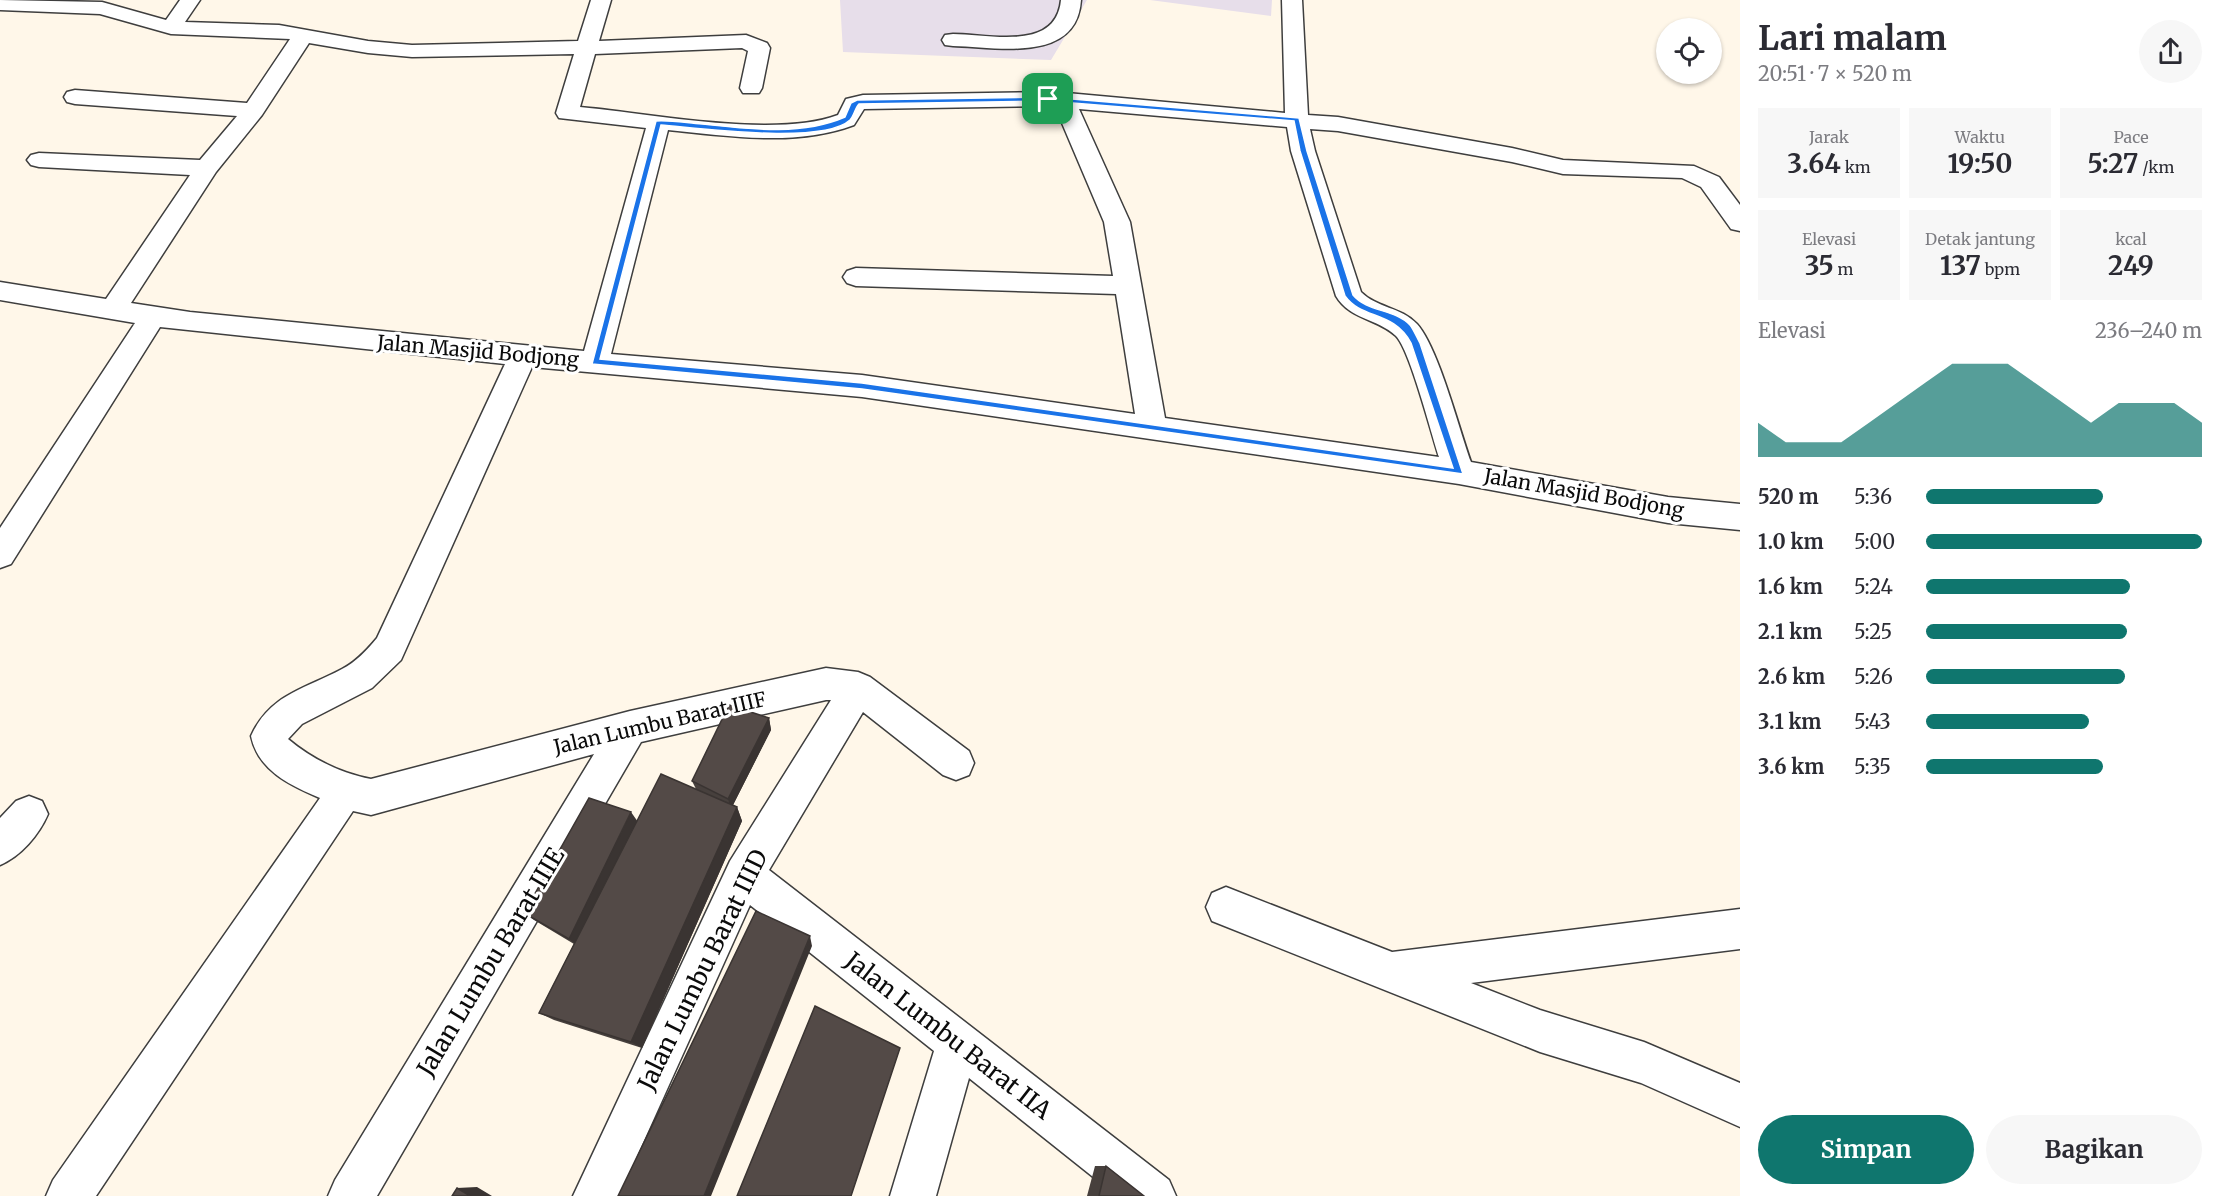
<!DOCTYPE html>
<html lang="id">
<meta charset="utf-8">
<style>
:root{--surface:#fff;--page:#f7f7f7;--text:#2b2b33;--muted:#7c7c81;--accent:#0f766e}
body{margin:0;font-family:Merriweather,serif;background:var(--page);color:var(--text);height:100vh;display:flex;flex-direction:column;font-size:22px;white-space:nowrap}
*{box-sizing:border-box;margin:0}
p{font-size:20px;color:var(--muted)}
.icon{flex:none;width:33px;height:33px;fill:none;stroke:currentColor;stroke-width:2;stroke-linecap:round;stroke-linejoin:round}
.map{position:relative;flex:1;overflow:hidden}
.side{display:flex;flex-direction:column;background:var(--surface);width:480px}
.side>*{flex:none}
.fabs{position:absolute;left:1656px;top:18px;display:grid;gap:12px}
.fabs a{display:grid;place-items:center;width:66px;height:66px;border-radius:50%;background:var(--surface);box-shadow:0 2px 4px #0004;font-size:30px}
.pin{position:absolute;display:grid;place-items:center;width:51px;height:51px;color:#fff;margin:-26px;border-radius:12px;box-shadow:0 3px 9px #0006}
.round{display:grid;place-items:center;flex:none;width:63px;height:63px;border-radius:32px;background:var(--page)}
.headline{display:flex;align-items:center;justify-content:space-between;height:102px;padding:0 18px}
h1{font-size:33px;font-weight:700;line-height:45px}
.figures{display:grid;grid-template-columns:repeat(3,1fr);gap:9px;height:102px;padding:6px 18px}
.figures div{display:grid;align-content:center;border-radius:0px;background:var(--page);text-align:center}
.figures b{font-size:26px;font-weight:700}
.figures small{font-size:16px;font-weight:400}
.figures p{font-size:16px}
.chart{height:168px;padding:12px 18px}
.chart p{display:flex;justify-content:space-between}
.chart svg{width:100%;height:108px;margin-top:6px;fill:var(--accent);opacity:.7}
.cta{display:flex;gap:12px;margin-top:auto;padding:12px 18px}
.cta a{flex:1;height:69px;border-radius:36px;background:var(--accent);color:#fff;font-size:24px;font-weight:700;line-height:69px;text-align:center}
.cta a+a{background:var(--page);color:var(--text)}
ul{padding:0 18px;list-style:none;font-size:20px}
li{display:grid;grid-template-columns:96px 72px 1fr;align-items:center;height:45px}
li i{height:15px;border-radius:8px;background:var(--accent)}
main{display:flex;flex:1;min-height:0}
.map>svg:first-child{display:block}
.industrial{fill:#e7deea}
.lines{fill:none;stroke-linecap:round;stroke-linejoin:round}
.minor-casing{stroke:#3e3e3e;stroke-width:3}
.minor{fill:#fff;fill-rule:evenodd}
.wall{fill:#47403d}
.shaded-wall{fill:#3a3432}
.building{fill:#534a47;stroke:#3a3432;stroke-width:1.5}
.route{fill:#1a73e8;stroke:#fff;stroke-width:1.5;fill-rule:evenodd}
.labels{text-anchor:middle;stroke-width:6;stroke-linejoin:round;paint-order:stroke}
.street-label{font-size:20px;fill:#0b0b0b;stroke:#fff}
.near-street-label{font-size:24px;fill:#0b0b0b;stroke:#fff}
</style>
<main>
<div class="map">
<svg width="1740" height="1196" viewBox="0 0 1740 1196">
<rect width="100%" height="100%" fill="#fff7e9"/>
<!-- industrial -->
<path class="industrial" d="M840,0H1087L1051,60L843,52Z
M1150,0H1272L1271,16Z"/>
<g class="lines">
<defs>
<path id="minor" d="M0,0L102,2L166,20L180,0H200L185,22L279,25L368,41L412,45L578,41L591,0H611L599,41L746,35L767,43L770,48L762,88L759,93H743L740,88L748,51L742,48L595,54L580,107C650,113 774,139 838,115L846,99L863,95L1056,92L1285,113L1282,0H1302L1308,115L1338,117L1512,148L1563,160L1694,166L1719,177L1740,205V231L1731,229L1701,187L1682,178L1563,174L1512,162L1338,131L1310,129L1315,151L1361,292C1377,308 1401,307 1417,324C1438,347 1459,429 1471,462L1668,497L1740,504V530L1668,523L1459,484L862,397L532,367L401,660L372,688L302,724L288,739C312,759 340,773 371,779L630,711L826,668L858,672L870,677L969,751L974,763L969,775L956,780L943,775L863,712L769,870L1169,1180L1176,1196H1117L969,1078L936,1196H890L934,1051L750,905L619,1196H573L730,861L831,700H826L641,742L377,1196H328L335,1180L594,754L371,815L353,811L96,1196H46L53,1180L320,798C289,785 258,770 251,736C270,694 305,689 342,669C356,662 367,650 377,638L505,364L160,327L11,564L0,568V528L135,323L0,300V282L106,299L190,175L39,167L31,165L27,160L31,155L39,153L200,160L237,116L75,104L67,102L64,97L67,92L75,90L247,103L290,39L171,34L100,14L0,10ZM309,43L368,53L412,57L574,54L556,113L559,118L646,128L584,351L190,312L131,303L216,172L262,115ZM1051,106L1056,109L1104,222L1113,276L856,268L847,271L843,277L847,283L856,286L1116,294L1135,414L862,375L611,354L668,130C730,136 795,147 854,125L864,109ZM1079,109L1287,127L1291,151L1336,296C1350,320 1377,318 1396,336C1410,350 1431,433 1439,457L1165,418L1130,222Z
M1061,0H1081C1077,64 997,47 953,46L945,45L942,40L945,35L953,34C990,34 1056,52 1061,0Z
M29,796L42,801L48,814C39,835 21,856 0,865V818L16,801Z
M1226,887L1392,952L1740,909V949L1471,983L1540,1010L1644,1042L1740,1083V1127L1641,1083L1540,1052L1212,921L1206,907L1212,893Z"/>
</defs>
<!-- minor casing -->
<use href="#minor" class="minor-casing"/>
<!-- minor -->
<use href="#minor" class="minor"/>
</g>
<!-- wall -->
<path class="wall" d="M769,718L771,730L733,805L737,807L742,821L642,1048L554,1020L539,1013L574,944L534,920L524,913L637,821L696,789L692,781Z
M1095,1166H1106L1144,1196H1087Z"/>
<!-- shaded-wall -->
<path class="shaded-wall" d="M769,718L771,730L731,809L728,799Z
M737,807L742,821L642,1048L631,1042Z
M631,812L638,822L578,946L569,939Z
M810,936L812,946L711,1196H704Z
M477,1187L492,1196H470L457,1188Z"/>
<!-- building -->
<path class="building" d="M729,705L769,718L728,799L692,781Z
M661,774L737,807L631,1042L539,1013Z
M589,798L631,812L569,939L524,913Z
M756,911L810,936L704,1196H618Z
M815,1006L900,1048L851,1196H737Z
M1106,1166L1144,1196H1099Z
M457,1188L470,1196H452Z"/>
<!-- route -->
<path class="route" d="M1048,97L1299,118L1307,151L1353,295C1367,312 1395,309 1410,325C1414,330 1417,338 1420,343L1463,474L862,389L592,364L656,121C671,120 687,123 702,124C749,129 801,136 845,117L851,103L857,100ZM1048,101L1294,121L1300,151L1345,296C1362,320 1393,310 1411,343L1453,468L862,383L600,359L661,125C699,128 823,145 850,120C854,116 855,108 859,104Z"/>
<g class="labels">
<!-- street labels -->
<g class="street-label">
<text transform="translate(478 351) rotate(5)" y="7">Jalan Masjid Bodjong</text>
<text transform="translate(1584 493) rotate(10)" y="7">Jalan Masjid Bodjong</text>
<text transform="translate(660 723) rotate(-13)" y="7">Jalan Lumbu Barat IIIF</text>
</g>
<!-- near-street labels -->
<g class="near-street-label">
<text transform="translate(491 962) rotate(-59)" y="8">Jalan Lumbu Barat IIIE</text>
<text transform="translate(703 970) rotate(-64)" y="8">Jalan Lumbu Barat IIID</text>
<text transform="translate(948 1036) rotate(38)" y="8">Jalan Lumbu Barat IIA</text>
</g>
</g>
</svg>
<div class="fabs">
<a><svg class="icon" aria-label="locate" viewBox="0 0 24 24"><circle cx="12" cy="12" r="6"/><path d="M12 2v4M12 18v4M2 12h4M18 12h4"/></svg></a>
</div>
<div class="pin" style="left:1048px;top:99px;background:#1e9e55"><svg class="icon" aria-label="arrive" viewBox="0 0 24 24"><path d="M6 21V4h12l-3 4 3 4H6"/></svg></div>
</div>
<section class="side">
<div class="headline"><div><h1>Lari malam</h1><p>20:51 · 7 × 520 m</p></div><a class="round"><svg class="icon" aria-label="share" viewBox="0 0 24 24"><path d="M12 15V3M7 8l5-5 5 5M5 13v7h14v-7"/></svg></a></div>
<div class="figures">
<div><p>Jarak</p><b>3.64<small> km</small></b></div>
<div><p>Waktu</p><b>19:50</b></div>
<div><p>Pace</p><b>5:27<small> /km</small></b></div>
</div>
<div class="figures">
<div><p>Elevasi</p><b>35<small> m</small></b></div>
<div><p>Detak jantung</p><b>137<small> bpm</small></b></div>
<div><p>kcal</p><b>249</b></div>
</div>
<div class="chart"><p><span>Elevasi</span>236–240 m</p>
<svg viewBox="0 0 160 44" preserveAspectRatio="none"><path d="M0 44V30L10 38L20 38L30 38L40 30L50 22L60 14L70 6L80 6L90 6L100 14L110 22L120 30L130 22L140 22L150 22L160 30V44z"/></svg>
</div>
<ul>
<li><b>520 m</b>5:36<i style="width:64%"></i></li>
<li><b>1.0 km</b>5:00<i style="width:100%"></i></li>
<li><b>1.6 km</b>5:24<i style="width:74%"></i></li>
<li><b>2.1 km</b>5:25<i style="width:73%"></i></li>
<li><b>2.6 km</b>5:26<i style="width:72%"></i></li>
<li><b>3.1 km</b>5:43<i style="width:59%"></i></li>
<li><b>3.6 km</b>5:35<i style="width:64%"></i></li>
</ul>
<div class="cta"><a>Simpan</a><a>Bagikan</a></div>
</section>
</main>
